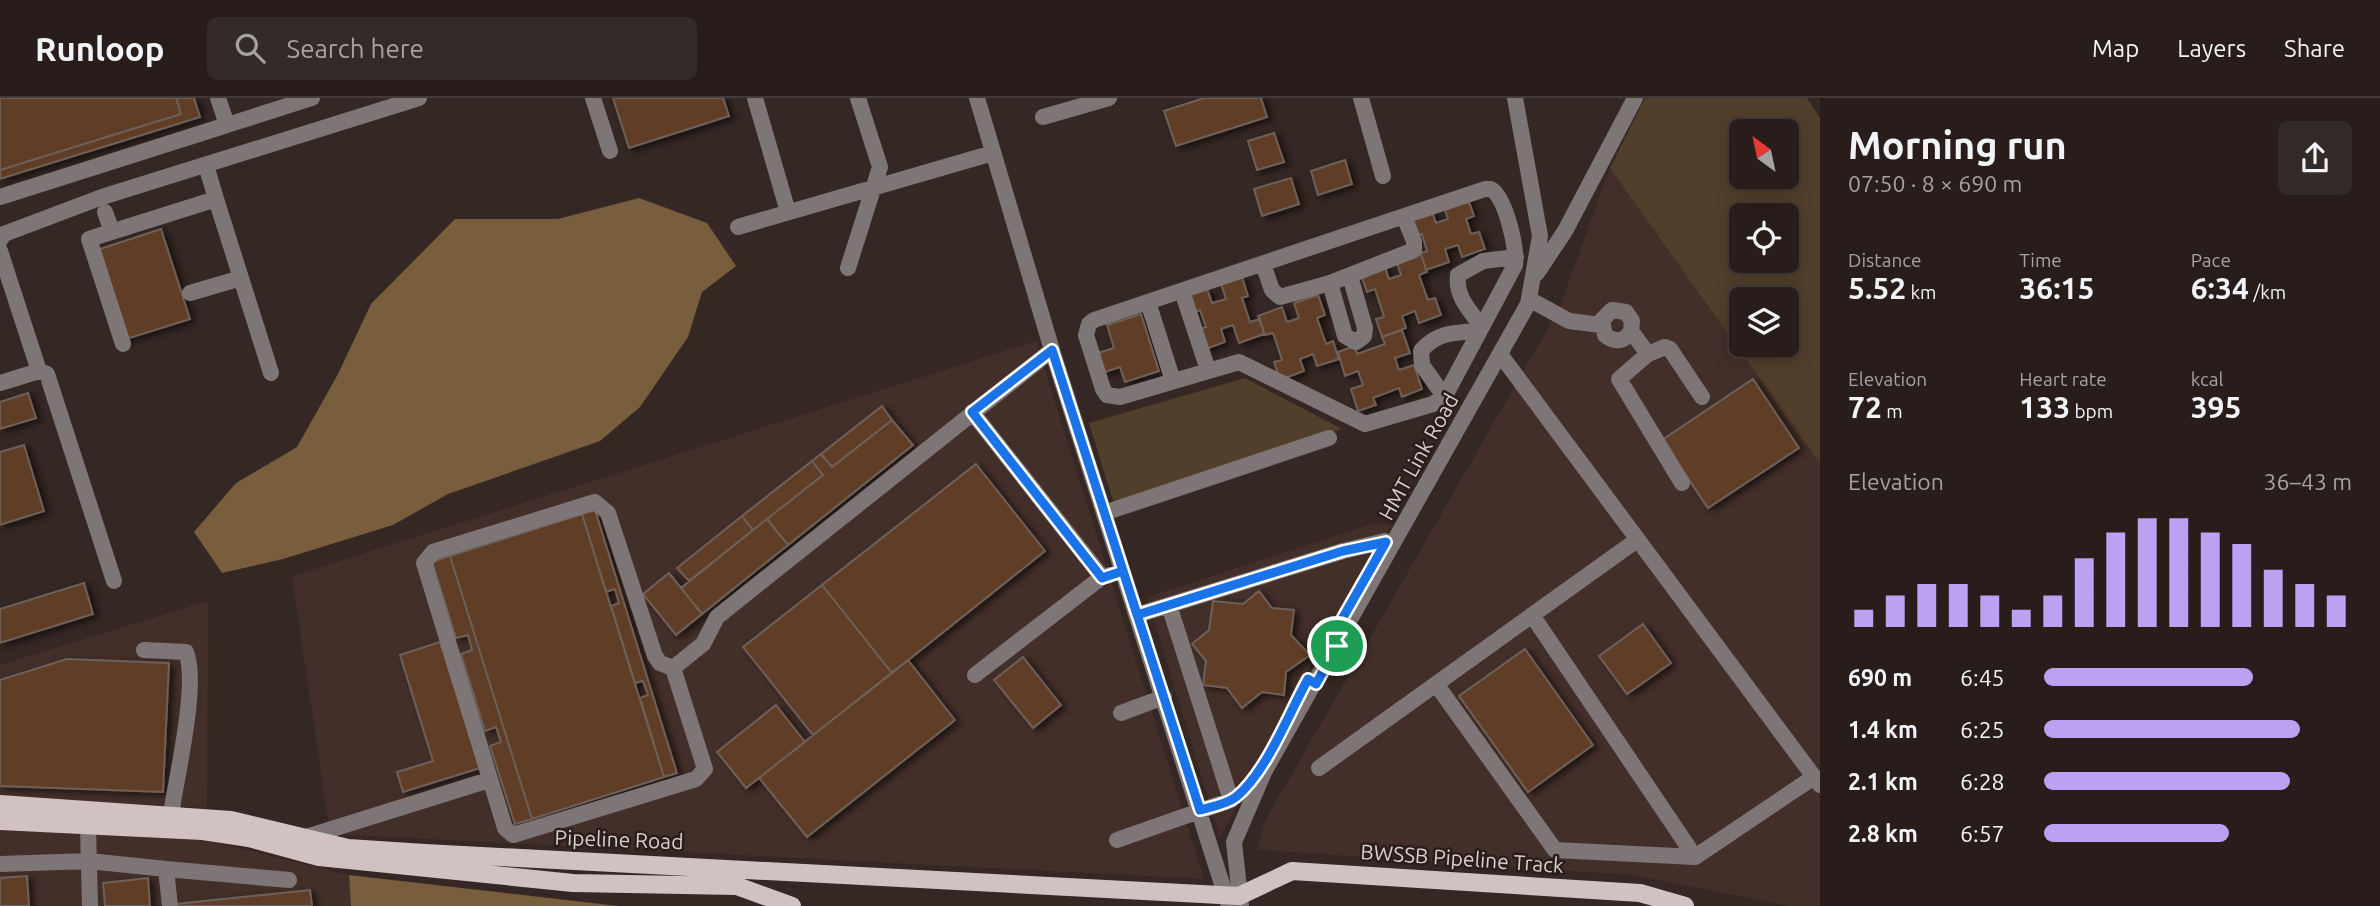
<!DOCTYPE html>
<meta charset="utf-8">
<style>
:root{--surface:#281d1a;--page:#342a27;--text:#f1f3f6;--muted:#a5a2a2;--line:#443b39;--accent:#bca0f2}
body{margin:0;font-family:Ubuntu,sans-serif;background:var(--page);color:var(--text);height:100vh;display:flex;flex-direction:column;font-size:26px;white-space:nowrap}
*{box-sizing:border-box;margin:0}
p{font-size:23px;color:var(--muted)}
.icon{flex:none;width:38px;height:38px;fill:none;stroke:currentColor;stroke-width:2;stroke-linecap:round;stroke-linejoin:round}
.map{position:relative;flex:1;overflow:hidden}
.sheet{display:flex;flex-direction:column;background:var(--surface);width:560px}
.sheet>*{flex:none}
.needle{width:46px;rotate:327deg}
.controls{position:absolute;left:1729px;top:21px;display:grid;gap:14px}
.controls a{display:grid;place-items:center;width:70px;height:70px;border-radius:10px;background:var(--surface);box-shadow:0 4px 18px #0003,0 0 0 2px var(--line);font-size:35px}
.pin{position:absolute;display:grid;place-items:center;width:60px;height:60px;color:#fff;margin:-30px;border:4px solid #fff;border-radius:50%;box-shadow:0 2px 7px #0007}
.round{display:grid;place-items:center;flex:none;width:74px;height:74px;border-radius:10px;background:var(--page)}
.summary{display:flex;align-items:center;justify-content:space-between;height:119px;padding:0 28px}
h1{font-size:38px;font-weight:700;line-height:52px}
.figures{display:grid;grid-template-columns:repeat(3,1fr);gap:10px;height:119px;padding:7px 28px}
.figures div{display:grid;align-content:center}
.figures b{font-size:30px;font-weight:700}
.figures small{font-size:19px;font-weight:400}
.figures p{font-size:19px}
.chart{height:196px;padding:14px 28px}
.chart p{display:flex;justify-content:space-between}
.chart svg{width:100%;height:126px;margin-top:7px;stroke:var(--accent);stroke-width:6}
ul{padding:0 28px;list-style:none;font-size:23px}
li{display:grid;grid-template-columns:112px 84px 1fr;align-items:center;height:52px}
li i{height:18px;border-radius:9px;background:var(--accent)}
header{display:flex;align-items:center;gap:42px;box-sizing:border-box;height:98px;padding:0 35px;background:var(--surface);border-bottom:2px solid var(--line)}
header strong{font-size:33px}
nav{display:flex;gap:38px;margin-inline-start:auto;font-size:24px}
.search{width:490px;height:63px;background:var(--page);display:flex;align-items:center;gap:18px;box-sizing:border-box;padding:0 24px;border-radius:10px;color:var(--muted);font-size:26px}
main{display:flex;flex:1;min-height:0}
.map>svg:first-child{display:block}
.built{fill:#432f29}
.green{fill:#503f2a;fill-rule:evenodd}
.forest{fill:#785e3d}
.building{fill:#603e27;stroke:#6e6158;stroke-width:2;filter:url(#shadow)}
.lines{fill:none;stroke-linecap:round;stroke-linejoin:round}
.minor{stroke:#7e7676;stroke-width:16}
.major{stroke:#d2c1c1;stroke-width:18}
.route-casing{stroke:#fff;stroke-width:14}
.route{stroke:#1a73e8;stroke-width:9}
.labels{text-anchor:middle;stroke-width:5;stroke-linejoin:round;paint-order:stroke}
.street-label{font-size:21px;fill:#d9d0cd;stroke:#2b1d1a}
</style>
<header>
<strong>Runloop</strong>
<div class="search"><svg class="icon" aria-label="search" viewBox="0 0 24 24"><circle cx="10" cy="10" r="6"/><path d="M15 15l6 6"/></svg>Search here</div>
<nav><a>Map</a><a>Layers</a><a>Share</a></nav>
</header>
<main>
<div class="map">
<svg width="1820" height="808" viewBox="0 0 1820 808">
<defs>
<filter id="shadow"><feDropShadow dx="4.5" dy="2.5" stdDeviation="3.5" flood-color="#0009"/></filter>
</defs>
<rect width="100%" height="100%" fill="#352723"/>
<!-- built -->
<path class="built" d="M1610,70L1820,366V808H1790L1631,777L1257,752L1265,723L1559,211Z
M1036,243L1204,781L330,736L292,478Z
M1375,425L1391,428L1308,573L1220,739L1147,499Z
M208,503L207,710L38,701L349,777L351,808H0V567Z"/>
<!-- green -->
<path class="green" d="M1645,0H1807L1820,20V366L1610,70ZM1741,33H1787V79H1741ZM1741,117H1787V163H1741ZM1741,201H1787V247H1741Z
M1245,280L1342,331L1114,406L1089,325Z"/>
<!-- forest -->
<path class="forest" d="M639,100L707,125L736,168L702,194L688,239L640,309L600,343L448,396L393,427L283,461L222,475L194,434L236,385L297,349L338,276L371,206L455,121H558Z
M349,777L618,808H351Z"/>
<!-- building -->
<path class="building" d="M0,0H176L181,16L0,72Z
M176,0H194L200,19L0,81V72L181,16Z
M613,0H723L729,18L629,50Z
M1204,0H1261L1267,19L1176,48L1164,13Z
M1274,35L1284,64L1257,72L1248,43Z
M1345,62L1352,86L1318,97L1311,73Z
M1291,80L1299,106L1262,118L1254,91Z
M1467,98L1474,118L1466,121L1471,136L1479,134L1485,151L1462,159L1458,147L1445,151L1449,164L1426,172L1421,155L1427,153L1422,136L1414,139L1407,119L1431,111L1436,125L1448,121L1443,106Z
M161,131L190,221L123,242L94,153Z
M1420,154L1427,174L1419,177L1428,202L1435,200L1441,217L1419,225L1415,213L1402,218L1406,230L1382,239L1376,221L1384,219L1375,191L1367,194L1360,174L1384,166L1389,181L1401,177L1396,162Z
M1242,179L1248,198L1242,200L1250,224L1260,221L1264,236L1239,245L1233,227L1221,231L1225,244L1203,252L1197,233L1206,229L1200,212L1192,215L1186,198L1207,191L1212,205L1226,201L1221,186Z
M1318,197L1325,217L1317,220L1326,246L1333,243L1339,261L1317,268L1313,256L1300,261L1304,273L1280,282L1274,264L1282,262L1273,235L1265,237L1258,218L1282,209L1287,224L1299,220L1294,205Z
M1141,216L1159,273L1125,284L1120,269L1102,275L1095,256L1114,250L1107,227Z
M1402,232L1410,255L1395,260L1399,272L1414,267L1422,291L1402,299L1399,290L1373,300L1376,307L1358,313L1351,291L1363,287L1358,273L1345,278L1338,254L1355,248L1357,256L1385,246L1382,239Z
M1753,281L1799,350L1708,410L1662,342Z
M28,295L36,320L0,331V304Z
M882,308L892,322L832,369L821,356Z
M892,322L913,347L788,447L767,421L823,377L812,363L821,356L832,369Z
M24,347L44,413L0,427V354Z
M812,363L823,377L753,432L742,418Z
M976,366L1045,453L892,575L822,487Z
M595,412L677,675L664,679L640,600L648,597L643,583L635,585L611,508L619,505L615,491L606,494L582,416Z
M582,416L664,679L532,721L450,458Z
M742,418L753,432L689,483L677,470Z
M767,421L788,447L702,516L681,490Z
M450,458L532,721L515,726L490,648L501,644L496,629L485,633L461,556L472,552L468,537L456,540L432,464Z
M669,475L702,516L676,537L643,496Z
M84,485L93,516L0,545V511Z
M822,487L892,575L813,637L743,549Z
M1259,493L1272,510L1294,512L1291,537L1310,557L1286,574L1284,597L1262,594L1242,610L1227,590L1203,587L1206,563L1192,546L1209,532L1213,503L1243,506Z
M1643,526L1671,565L1627,596L1599,558Z
M440,544L480,670L403,694L397,674L433,663L400,557Z
M1525,551L1593,647L1528,694L1459,598Z
M1023,559L1061,607L1033,630L994,582Z
M67,561L169,565L163,694L0,688V582Z
M908,562L955,622L807,739L759,680Z
M776,607L805,644L746,690L717,654Z
M27,778L29,808H0V780Z
M148,780L150,808H105L103,785Z
M310,792L312,808H176V806Z"/>
<g class="lines">
<!-- minor -->
<path class="minor" d="M218,0L227,27L312,0
M593,0L610,53
M755,0L788,114
M977,0L1052,252L1229,808
M1361,0L1383,78
M1043,19L1109,0
M206,67L216,101
M1485,91H1491C1506,100 1517,150 1515,167L1446,296L1433,306L1365,326L1239,264L1120,299L1107,297L1103,291L1086,237L1089,226L1094,222Z
M0,99L227,27
M105,114L112,134
M738,129L993,55
M0,142L4,136L102,99L419,0
M0,153L39,273L47,276L114,483
M1263,166L1272,192L1280,199L1330,185L1414,152V143L1404,119
M848,170L880,69L858,0
M1537,175L1565,133L1635,0
M1330,185L1345,238L1356,244L1364,238L1365,230L1350,178
M1182,193L1208,272
M190,195L241,180
M1529,201L1569,223L1601,227
M1148,204L1173,283
M1482,229C1470,213 1455,198 1458,177L1483,163L1516,159
M1631,233C1625,244 1614,245 1605,237L1602,222L1612,212L1626,214L1632,223L1631,233L1648,256L1665,249L1670,251L1702,299
M123,246L89,141L216,101L271,275
M1500,256L1820,687
M1648,256L1619,281L1682,385
M0,285L39,273
M1444,298L1422,267L1421,253C1436,234 1457,234 1479,233
M972,314L1102,479
M595,404L608,415L655,558L660,565L673,570L705,671L696,681L513,737L505,730L424,465L433,454Z
M1104,415L1329,340
M1637,442L1436,586L1555,752L1695,759L1814,679
M1137,517L1343,453L1385,443L1379,457
M1532,517L1695,759
M144,552L186,554C199,586 176,680 171,717
M673,570L703,546L717,519L1052,252
M975,577L1102,479L1110,477
M1121,615L1164,599
M1319,670L1436,586
M88,728L90,808
M303,740L489,682
M1117,742L1231,702L1169,507
M0,766L89,763L166,771L170,808
M166,771L289,782
M1241,808L1234,744L1264,674L1528,206L1540,138L1515,0"/>
<!-- major -->
<path class="major" d="M0,706L231,722L348,750L425,755L1239,798L1292,773L1640,795L1685,808
M0,723L203,733L249,740L319,759L573,785L737,788L792,808"/>
</g>
<g class="lines">
<defs>
<path id="route" d="M1337,548L1329,544L1386,444L1343,453L1137,517L1123,473L1102,480L972,314L1052,252L1200,712C1211,709 1227,706 1236,699C1266,675 1289,615 1308,581L1316,586L1337,548"/>
</defs>
<!-- route casing -->
<use href="#route" class="route-casing"/>
<!-- route -->
<use href="#route" class="route"/>
</g>
<g class="labels">
<!-- street labels -->
<g class="street-label">
<text transform="translate(1419 359) rotate(-61)" y="7">HMT Link Road</text>
<text transform="translate(619 742) rotate(2)" y="7">Pipeline Road</text>
<text transform="translate(1462 761) rotate(4)" y="7">BWSSB Pipeline Track</text>
</g>
</g>
</svg>
<div class="controls">
<a><svg class="needle" viewBox="-14 -14 28 28"><path d="M0-13l5 13h-10z" fill="#e53935"/><path d="M0 13l5-13h-10z" fill="#a5a2a2"/></svg></a>
<a><svg class="icon" aria-label="locate" viewBox="0 0 24 24"><circle cx="12" cy="12" r="6"/><path d="M12 2v4M12 18v4M2 12h4M18 12h4"/></svg></a>
<a><svg class="icon" aria-label="layers" viewBox="0 0 24 24"><path d="M12 4l9 5-9 5-9-5zM3 14l9 5 9-5"/></svg></a>
</div>
<div class="pin" style="left:1337px;top:548px;background:#1e9e55"><svg class="icon" aria-label="arrive" viewBox="0 0 24 24"><path d="M6 21V4h12l-3 4 3 4H6"/></svg></div>
</div>
<section class="sheet">
<div class="summary"><div><h1>Morning run</h1><p>07:50 · 8 × 690 m</p></div><a class="round"><svg class="icon" aria-label="share" viewBox="0 0 24 24"><path d="M12 15V3M7 8l5-5 5 5M5 13v7h14v-7"/></svg></a></div>
<div class="figures">
<div><p>Distance</p><b>5.52<small> km</small></b></div>
<div><p>Time</p><b>36:15</b></div>
<div><p>Pace</p><b>6:34<small> /km</small></b></div>
</div>
<div class="figures">
<div><p>Elevation</p><b>72<small> m</small></b></div>
<div><p>Heart rate</p><b>133<small> bpm</small></b></div>
<div><p>kcal</p><b>395</b></div>
</div>
<div class="chart"><p><span>Elevation</span>36–43 m</p>
<svg viewBox="0 0 160 44" preserveAspectRatio="none"><path d="M5 44V38M15 44V33M25 44V29M35 44V29M45 44V33M55 44V38M65 44V33M75 44V20M85 44V11M95 44V6M105 44V6M115 44V11M125 44V15M135 44V24M145 44V29M155 44V33"/></svg>
</div>
<ul>
<li><b>690 m</b>6:45<i style="width:68%"></i></li>
<li><b>1.4 km</b>6:25<i style="width:83%"></i></li>
<li><b>2.1 km</b>6:28<i style="width:80%"></i></li>
<li><b>2.8 km</b>6:57<i style="width:60%"></i></li>
</ul>
</section>
</main>
